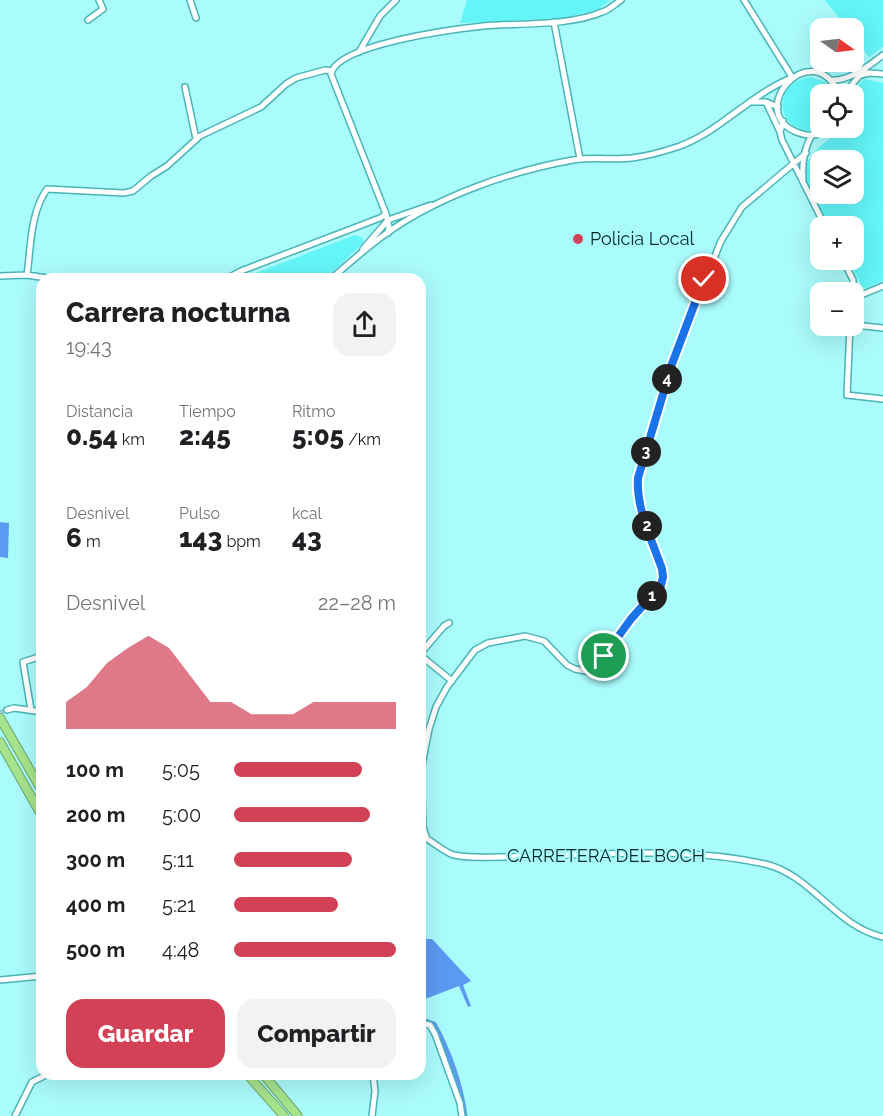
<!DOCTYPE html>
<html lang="es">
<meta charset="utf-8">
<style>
:root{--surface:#fff;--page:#f2f2f2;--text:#202124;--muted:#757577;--accent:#d24155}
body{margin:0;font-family:Raleway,sans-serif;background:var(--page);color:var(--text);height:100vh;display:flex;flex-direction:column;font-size:22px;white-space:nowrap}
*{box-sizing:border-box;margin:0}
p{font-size:20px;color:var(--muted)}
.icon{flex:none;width:33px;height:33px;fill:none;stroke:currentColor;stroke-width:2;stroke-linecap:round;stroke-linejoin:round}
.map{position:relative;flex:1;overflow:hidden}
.side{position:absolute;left:36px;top:273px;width:390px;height:807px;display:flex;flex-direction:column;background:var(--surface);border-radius:18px;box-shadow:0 6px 24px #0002}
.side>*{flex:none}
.needle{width:39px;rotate:104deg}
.fabs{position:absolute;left:810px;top:18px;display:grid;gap:12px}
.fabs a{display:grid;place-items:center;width:54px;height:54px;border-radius:12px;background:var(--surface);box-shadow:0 6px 24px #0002;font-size:30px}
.pin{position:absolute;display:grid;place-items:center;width:51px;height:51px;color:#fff;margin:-26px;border:3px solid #fff;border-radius:50%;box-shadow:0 2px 6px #0007}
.km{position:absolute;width:30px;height:30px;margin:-15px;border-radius:50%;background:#222;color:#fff;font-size:16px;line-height:30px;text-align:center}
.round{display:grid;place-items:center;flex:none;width:63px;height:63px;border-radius:18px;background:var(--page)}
.summary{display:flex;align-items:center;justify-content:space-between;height:102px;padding:0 30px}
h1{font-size:27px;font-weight:800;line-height:45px}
.metrics{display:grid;grid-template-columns:repeat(3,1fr);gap:9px;height:102px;padding:6px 30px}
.metrics div{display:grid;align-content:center}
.metrics b{font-size:26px;font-weight:800}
.metrics small{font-size:16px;font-weight:400}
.metrics p{font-size:16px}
.chart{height:168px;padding:12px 30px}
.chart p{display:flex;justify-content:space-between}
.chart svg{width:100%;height:108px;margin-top:6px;fill:var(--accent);opacity:.7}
.primary-button{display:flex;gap:12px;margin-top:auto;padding:12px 30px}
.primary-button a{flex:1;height:69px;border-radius:18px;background:var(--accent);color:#fff;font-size:24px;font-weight:800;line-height:69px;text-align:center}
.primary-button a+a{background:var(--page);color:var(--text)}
ul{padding:0 30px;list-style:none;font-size:20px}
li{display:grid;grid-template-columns:96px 72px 1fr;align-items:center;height:45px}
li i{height:15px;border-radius:8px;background:var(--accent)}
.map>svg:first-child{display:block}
.green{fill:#63f5f8;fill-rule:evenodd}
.water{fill:#5b9af1}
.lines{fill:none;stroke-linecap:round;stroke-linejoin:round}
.canal{stroke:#5b9af1;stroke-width:5}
.minor-tunnel{stroke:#89d1d2;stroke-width:5;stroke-dasharray:5 2.5;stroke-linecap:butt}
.minor-casing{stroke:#49b5b7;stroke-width:8}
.highway-casing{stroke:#6ea36b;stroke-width:10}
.minor{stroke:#fff;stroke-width:5}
.highway{stroke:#a6e38d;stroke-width:8}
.route-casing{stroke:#fff;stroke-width:12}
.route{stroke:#1a73e8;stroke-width:8}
.poi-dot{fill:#d24155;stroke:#aafbfc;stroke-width:2}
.labels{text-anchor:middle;stroke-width:4.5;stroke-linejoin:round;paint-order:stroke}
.poi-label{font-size:18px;fill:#072b2b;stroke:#aafbfc;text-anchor:start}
.street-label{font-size:18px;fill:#072b2b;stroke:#aafbfc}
</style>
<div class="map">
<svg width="883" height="1116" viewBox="0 0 883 1116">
<rect width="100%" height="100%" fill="#aafbfc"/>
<!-- green -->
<path class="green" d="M467,0H611L597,10L563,18L460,23Z
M825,0H883V47L869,57L854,37V28H847Z
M810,77L826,82L835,94H820V128H823C780,144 765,84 810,77Z
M864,79L883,83V281L866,288H863L848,260H854V226H831C821,208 794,178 810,158C818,146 832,138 841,128H854V94H851ZM820,160H854V194H820Z
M355,235L363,238V243L325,279H240Z"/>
<!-- water -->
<path class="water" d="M0,522L9,523L8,558L0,557Z
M420,939H432L471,981L463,985L471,1006L468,1007L459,986L420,1001Z"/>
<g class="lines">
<!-- canal -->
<path class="canal" d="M420,1019L434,1024C449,1051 461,1085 465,1116"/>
<!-- minor-tunnel -->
<path class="minor-tunnel" d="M0,712L7,710"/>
<defs>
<path id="minor" d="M190,0L196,18
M744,0L792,77
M88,20L103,9L99,0
M554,22L580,159
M359,52L380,16L396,0
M861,75L869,73L883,74
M830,80C848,82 869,66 883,55
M185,87L196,139
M844,94L866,68
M750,102H766L778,107
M766,102L780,132
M783,121L780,132L782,140L825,226
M830,128C821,135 810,137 799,133C742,113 812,33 839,94
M803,180C802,166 804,148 812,135
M388,233L389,227L386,214L331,74C337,44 455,29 483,26C518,23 570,26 602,12C609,10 615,4 621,0
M363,249L388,220L431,205
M843,260L853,280V292
M27,275C31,247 30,213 47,189L124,193L133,191L151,176L167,166L200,136L261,107L286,84L296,78L325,70L332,71
M0,276L27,275L53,279
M226,279L241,271L380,218L386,214
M331,279C349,263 367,247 387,233C439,196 511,171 573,160C593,157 613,160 632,158C647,156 662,152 677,147C717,134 747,97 789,79
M854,298L883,286
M854,325L883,328
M850,326L847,395L883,399
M420,654L444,626L449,623
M420,655L452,681
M7,710L14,708L42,712
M31,710L23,662L42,656
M420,835C431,840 440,849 451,854C466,860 519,856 537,856C613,854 690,847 765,864C812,875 836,927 883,937
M427,839L423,827L421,770L429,729L436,707L447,687L475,650L488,643L525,636L544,641L567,665L575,669L585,671L595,667L631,619L661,585L663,577L662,569C652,540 636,509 638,478L672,364L721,241L742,207L806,153
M0,980L42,976
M420,1023L430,1025L435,1034L460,1103L462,1116
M15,1116L32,1082L48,1074
M372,1116L375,1091L373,1074"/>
<path id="highway" d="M0,718L42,791
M0,742L42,816
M247,1074L284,1116
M263,1074L298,1116"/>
</defs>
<!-- minor casing -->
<use href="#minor" class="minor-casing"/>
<!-- highway casing -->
<use href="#highway" class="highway-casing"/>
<!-- minor -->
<use href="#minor" class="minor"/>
<!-- highway -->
<use href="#highway" class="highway"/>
</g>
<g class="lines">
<defs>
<path id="route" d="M604,656L631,619L661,585L663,577L662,569C652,540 636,509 638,478L672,364L704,279"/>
</defs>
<!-- route casing -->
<use href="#route" class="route-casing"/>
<!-- route -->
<use href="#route" class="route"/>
</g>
<!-- markers -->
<circle class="poi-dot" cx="578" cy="239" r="6"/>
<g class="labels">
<!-- poi labels -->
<g class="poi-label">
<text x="590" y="245">Policia Local</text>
</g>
<!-- street labels -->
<g class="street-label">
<text x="606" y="862">CARRETERA DEL BOCH</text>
</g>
</g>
</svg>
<div class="fabs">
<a><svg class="needle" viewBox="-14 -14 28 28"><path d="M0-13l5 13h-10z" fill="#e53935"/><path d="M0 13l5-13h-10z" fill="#757577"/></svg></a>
<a><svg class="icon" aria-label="locate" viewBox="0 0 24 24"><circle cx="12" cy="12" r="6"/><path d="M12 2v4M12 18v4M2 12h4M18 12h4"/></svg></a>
<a><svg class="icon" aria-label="layers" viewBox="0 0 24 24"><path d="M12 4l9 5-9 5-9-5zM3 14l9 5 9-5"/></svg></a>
<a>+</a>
<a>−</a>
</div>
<div class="pin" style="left:604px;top:656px;background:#1e9e55"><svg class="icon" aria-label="arrive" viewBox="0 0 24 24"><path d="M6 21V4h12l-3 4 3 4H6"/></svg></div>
<div class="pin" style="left:704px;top:279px;background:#d93025"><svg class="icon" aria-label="check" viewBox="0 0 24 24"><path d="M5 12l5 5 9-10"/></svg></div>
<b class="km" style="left:652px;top:596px">1</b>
<b class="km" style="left:647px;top:526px">2</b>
<b class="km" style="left:646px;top:452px">3</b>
<b class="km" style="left:667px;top:379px">4</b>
<section class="side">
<div class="summary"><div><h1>Carrera nocturna</h1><p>19:43</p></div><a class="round"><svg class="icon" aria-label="share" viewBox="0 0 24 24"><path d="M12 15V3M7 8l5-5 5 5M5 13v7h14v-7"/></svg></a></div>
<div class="metrics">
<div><p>Distancia</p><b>0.54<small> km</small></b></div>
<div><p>Tiempo</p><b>2:45</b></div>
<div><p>Ritmo</p><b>5:05<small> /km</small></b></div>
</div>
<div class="metrics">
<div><p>Desnivel</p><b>6<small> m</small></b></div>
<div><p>Pulso</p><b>143<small> bpm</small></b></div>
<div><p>kcal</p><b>43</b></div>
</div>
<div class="chart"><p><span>Desnivel</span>22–28 m</p>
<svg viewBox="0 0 160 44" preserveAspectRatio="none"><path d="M0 44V33L10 27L20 17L30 11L40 6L50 11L60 22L70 33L80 33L90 38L100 38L110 38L120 33L130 33L140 33L150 33L160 33V44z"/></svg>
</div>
<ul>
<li><b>100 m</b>5:05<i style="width:79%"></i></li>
<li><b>200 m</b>5:00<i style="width:84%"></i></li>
<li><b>300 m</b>5:11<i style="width:73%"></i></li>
<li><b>400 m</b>5:21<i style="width:64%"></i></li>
<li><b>500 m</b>4:48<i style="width:100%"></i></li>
</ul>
<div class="primary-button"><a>Guardar</a><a>Compartir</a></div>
</section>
</div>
